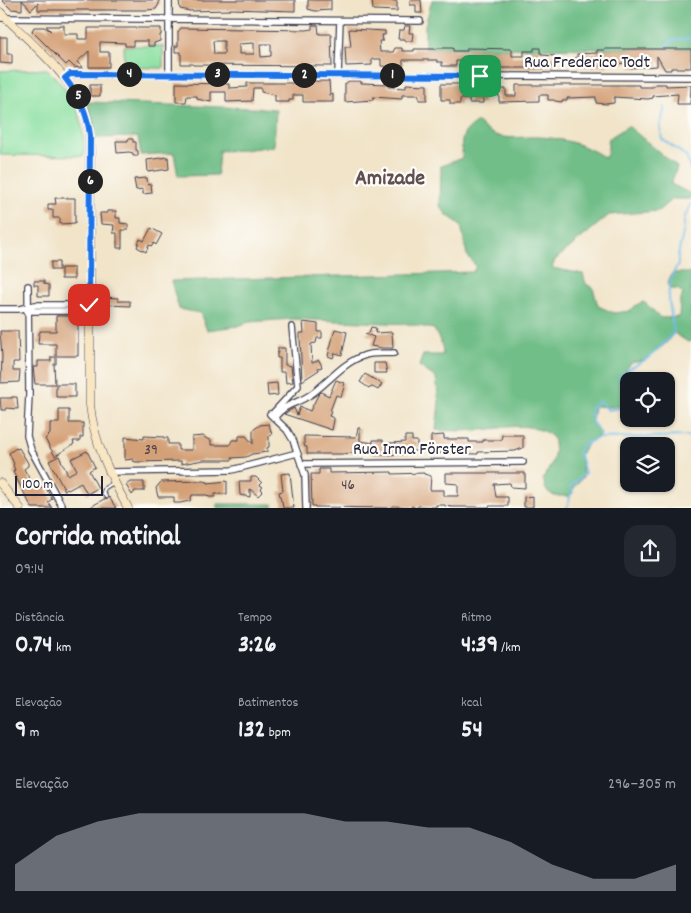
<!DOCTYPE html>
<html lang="pt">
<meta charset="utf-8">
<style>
:root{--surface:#171b24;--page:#242831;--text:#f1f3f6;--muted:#9ea1a6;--accent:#8c9099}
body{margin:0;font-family:Dekko,sans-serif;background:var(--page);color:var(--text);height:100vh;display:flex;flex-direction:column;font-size:19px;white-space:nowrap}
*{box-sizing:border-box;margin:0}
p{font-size:16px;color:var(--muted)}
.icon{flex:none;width:28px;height:28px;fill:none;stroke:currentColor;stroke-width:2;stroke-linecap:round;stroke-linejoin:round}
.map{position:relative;height:508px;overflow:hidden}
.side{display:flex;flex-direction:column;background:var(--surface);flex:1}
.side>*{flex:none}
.controls{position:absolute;left:620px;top:372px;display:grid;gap:10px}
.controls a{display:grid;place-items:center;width:55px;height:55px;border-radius:10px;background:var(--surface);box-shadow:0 1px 4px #0004;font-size:25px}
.scale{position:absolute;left:15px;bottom:12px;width:88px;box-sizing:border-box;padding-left:5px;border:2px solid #22223b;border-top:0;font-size:14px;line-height:18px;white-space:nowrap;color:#22223b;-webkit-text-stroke:4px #fdfcf7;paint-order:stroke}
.pin{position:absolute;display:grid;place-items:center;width:42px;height:42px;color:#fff;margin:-21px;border-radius:10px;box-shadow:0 2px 8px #0006}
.km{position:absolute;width:25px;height:25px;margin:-12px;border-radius:50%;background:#222;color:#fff;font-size:14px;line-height:25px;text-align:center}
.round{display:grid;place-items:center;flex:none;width:52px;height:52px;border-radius:15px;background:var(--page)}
.summary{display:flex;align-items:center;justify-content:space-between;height:85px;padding:0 15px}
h1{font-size:28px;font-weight:800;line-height:38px}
.metrics{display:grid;grid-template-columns:repeat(3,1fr);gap:8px;height:85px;padding:5px 15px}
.metrics div{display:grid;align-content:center}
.metrics b{font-size:25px;font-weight:800}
.metrics small{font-size:14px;font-weight:400}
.metrics p{font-size:14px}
.chart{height:140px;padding:10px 15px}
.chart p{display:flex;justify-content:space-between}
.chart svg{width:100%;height:90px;margin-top:5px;fill:var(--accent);opacity:.7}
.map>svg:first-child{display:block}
.green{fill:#8ce0a2;stroke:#57816e}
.forest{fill:#71be88;stroke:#4a7062}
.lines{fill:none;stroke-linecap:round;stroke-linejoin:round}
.stream{stroke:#70bbe9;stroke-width:2}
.building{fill:#d4a077;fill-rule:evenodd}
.service-casing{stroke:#413f50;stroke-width:4.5}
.minor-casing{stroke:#413f50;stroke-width:8}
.secondary-casing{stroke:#413f50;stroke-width:9}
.service{stroke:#fff;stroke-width:2.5}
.minor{stroke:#fff;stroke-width:5.5}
.secondary{stroke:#f9e7c3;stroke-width:8}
.route-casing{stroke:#fff;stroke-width:10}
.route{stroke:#1a73e8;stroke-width:6}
.labels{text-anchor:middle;stroke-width:4.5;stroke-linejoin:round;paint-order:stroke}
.number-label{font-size:15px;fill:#4e424a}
.street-label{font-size:18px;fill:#22223b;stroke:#fdfcf7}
.district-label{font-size:22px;font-weight:bold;fill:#604e50;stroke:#fdfcf7}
</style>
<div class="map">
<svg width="691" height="508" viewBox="0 0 691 508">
<rect width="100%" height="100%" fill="#fdfcf7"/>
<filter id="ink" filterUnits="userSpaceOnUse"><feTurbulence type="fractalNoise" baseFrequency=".02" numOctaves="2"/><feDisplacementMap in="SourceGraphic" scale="10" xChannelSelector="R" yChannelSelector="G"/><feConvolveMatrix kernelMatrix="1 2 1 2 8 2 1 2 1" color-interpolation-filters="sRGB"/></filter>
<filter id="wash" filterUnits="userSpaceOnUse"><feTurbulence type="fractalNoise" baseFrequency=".0096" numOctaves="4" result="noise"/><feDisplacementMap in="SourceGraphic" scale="20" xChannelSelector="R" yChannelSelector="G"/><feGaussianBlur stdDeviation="1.12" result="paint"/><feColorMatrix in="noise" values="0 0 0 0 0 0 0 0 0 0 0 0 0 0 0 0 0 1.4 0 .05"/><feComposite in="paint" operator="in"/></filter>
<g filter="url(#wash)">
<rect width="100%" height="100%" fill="#f1e4c9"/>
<!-- green -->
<path class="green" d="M124,46H163V68L124,67Z
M47,69C76,98 84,115 84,156L0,155V71Z"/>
<!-- forest -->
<path class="forest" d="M432,0H691V49L425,48V26Z
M87,102L276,109L274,146L243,150L219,151L217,175L178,176L174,153L141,155L138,137L96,138Z
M478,122C497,144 513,136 539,137C562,138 587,145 605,158L608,152V139L628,126L677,167L671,184L691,194L690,199H672L658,211L609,215L555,260L552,268L583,274L586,284L593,288L598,306L614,313L630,311L636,305L644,302L661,318L679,317L680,301L683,294L678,289H670L667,284L672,273H691V341L688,342L674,333L666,343L646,360L631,363L622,375L626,390L628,405L612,407L594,406L592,422L601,434L587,444L580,455L583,477L575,486L570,496H554L546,490L543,479C553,462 557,457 553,437C530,420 507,428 480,430C465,431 451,431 436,430L439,403L436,378L419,366L423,355H443L442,345L434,329L409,324L292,319L249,322L238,326L207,330L200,313L179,309L171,281L473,272L476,266L467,255L461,225L447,215L440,206L441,166L462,158C463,151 461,146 462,141C463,132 471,126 478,122Z
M217,504H273V508H217Z"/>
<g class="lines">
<!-- stream -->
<path class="stream" d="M665,46L673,40L691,38
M665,107L660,126L662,139L686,156L691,171
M629,398L622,389L619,378C625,369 636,366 645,360C655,354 665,341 674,333C671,309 662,286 678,265V255L684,229V219L691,204
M598,438L691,436
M567,508L570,496L573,492L571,486L585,473L580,455L578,454L583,445L598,438L601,434L592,422L591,408L600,401L608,410L621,408L628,405L629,402"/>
</g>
<g id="blocks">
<!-- building -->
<path class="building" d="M2,0H159V4L156,9L147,10H38V3L31,10L22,0V10L11,9Z
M179,0H295V11L230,9V10L190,11L180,9Z
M308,0H331V10L315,11L308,9Z
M372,0L397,1V11L373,10Z
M410,0H421L422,13H416V5H410Z
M59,25H64V34H78V39H88V28H161V35H160V41L154,43V46H148V41H133V46H125V43L100,42V52H109V67H89V51L77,62L83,68L74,67L69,62L66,65L32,31L34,27H44L51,31L46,26H59Z
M312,25H318L319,34H331L332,66L193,65V64H181V52H175V46H178V32L181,28L307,30L312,29ZM213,41H224V54H214ZM254,43V54H239V44ZM260,44H271V56L261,57Z
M405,26H410L409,33H413L412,41H405V39H398L399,30H404Z
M349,29L385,31V35H382L383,41H379L380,52H393L395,48H402V51H414V49H437V48H453V51H467V48L512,49V56H524V51H534V48H540V53H542V55L555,56L554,65L553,67L544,66V68H474L465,67V61H456V66H442V62H437V60H403V68L394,69L393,67L381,66V59H372V65L346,66L345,47H351Z
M0,37H7V54H12V64L0,63Z
M605,49H691V68H671V70H665L657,56V66L630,68V63L608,64V66H595V67H578V64H574L575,58H577V54L597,53V50H605Z
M312,81H329L330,95L333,94V102H303V95H293V100H289V102H275V95L261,92V88H253L252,101L226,102V92H211V102L197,99V96H187L186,102H176V83L229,84V88L247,87V83H303V82H312Z
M349,81H361V83L388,84V87L406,88V84L427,85V100H419V95H402V99L373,97V100L345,102V84Z
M441,84H483V103H469V99H460V104H450V100H441Z
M655,84H666V86L691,85L690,104H677L678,94L653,96V98L648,99L614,97V103L606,104L596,103V97L567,98V100H562V102L555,101L554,100H548V95H539V101L499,102V95H497L498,89H506V96H516V85H639V87H653Z
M90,85H100V96H90Z
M128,139H133V142H136V150L138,151V156H133V153L129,152L117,153L116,141H128Z
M168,157L169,169L148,172L147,160Z
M147,178L148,185L151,184L152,193L143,194V189L136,190L134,179Z
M55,198H75V223L60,224V218H53V210H48V204H56Z
M107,211H116V218H120V223L128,224V230H122V248H117V233H113L114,225L101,224L100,213H107Z
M151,228L162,234L156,245L154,243L152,246L149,245L146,252L137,247L140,239L144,241Z
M51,262H59V270H51Z
M61,268H74V279H61Z
M34,281H44V284L49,285V296H38V285H34Z
M102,297L118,298V301H130V306L107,305V308H102Z
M56,316H78V356H56V344H38L39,333H40V331H56Z
M303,322L318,324V332H322V338H317L316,343L311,344L312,363L319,360L322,367L318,368L319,370L302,381L300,337V333H304Z
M371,327L376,328L375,333L392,332L393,348H382L371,346L374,337L365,334L369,333Z
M335,329L347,332L342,355L335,353L333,358L328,356Z
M0,331H18L19,362H13V371H20L19,382L1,383L2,356Z
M278,348H285V365L291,366L293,382L286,383L285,372H280V358H277V353H278Z
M51,357H56V364H54L55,384H35L33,367H38V361H51Z
M374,363H385L387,373H374Z
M365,374L382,384L378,390L371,386L369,388L360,382Z
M336,380L344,383L343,387H344L341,397L336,395L330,411L331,412L329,416L334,418V420L332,430L284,414L294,408L297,415L300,407L310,411L318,395L321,392L329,396Z
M277,383L278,395L268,396L267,384Z
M56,384H75V397H56Z
M12,397H17L18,409L6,408V410H1L0,398H12Z
M59,410H69V423H83V437H80V441H73L74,444L55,456L45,439L50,434V423H59Z
M269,424L272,435L269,436V447L267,448V452L252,454L246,457L232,458V460H204L181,464V461L136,462L133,461V459L125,460V437L144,439V436L164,437V438H168V444H178V450H192V437L203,436L207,439L211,440V445H230L232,440H239V436H246L253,444V430L260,425Z
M358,428H360V441L373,443V440H383V443H392L405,442V436H412V441H417V451H413V453L411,454L379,455H373V451L342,454H307V447H305L304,444V436L356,437Z
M444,435V439H469V442H483V440H501L502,435H523V448L515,451L478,452V454L431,453V436Z
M16,448L17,449L19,448L28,463V466L24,469L36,490L45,486L52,499L48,502L52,508H32L13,472L15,470L13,465L14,464L9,453Z
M87,451L95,467L89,471L98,488L87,494L81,483L68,490L67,489L65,491L49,461L59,456L68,475L77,470L71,459Z
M319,469H329V473L392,472V474L424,473V474L431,476L430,490H444V496H458V484L446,483V473H525V488L511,487L510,483L494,484L496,497H508V506H489V507H452L445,506V505H436V507H432L418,506L416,508L412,506L411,507L392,506L391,508L315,507V506H312L311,474H319Z
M290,473L294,508H283L282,501H281L279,492L283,491L281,474Z
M251,477H256L262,483L260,485L263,487L261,489L263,491L258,496L250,489V497L240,495L239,481H251Z
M203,481L208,482V483L227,481V494H215V497H209L207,495H192L190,501L180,503H174V497H158L156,488L161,482Z
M130,482H144V491H135L132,495L126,485Z
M533,496V507H524V497Z
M109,497L116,508H89L104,499L107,500Z"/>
</g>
</g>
<g filter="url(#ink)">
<use href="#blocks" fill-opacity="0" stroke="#413f50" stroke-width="1"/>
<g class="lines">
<defs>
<path id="service" d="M106,497L103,492L105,488L113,483"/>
<path id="minor" d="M0,18L420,21
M169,74V0
M338,75L340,21
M65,78L73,74L691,77
M28,286L29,395L27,436L31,450L63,508
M0,309H20L35,305H89
M27,311H89
M274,412L298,386L292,327
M270,414L287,430L293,440L305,475L306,508
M274,418C287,402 295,405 310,395C328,383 342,363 363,356C372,352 383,354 394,353
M301,464L523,462
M109,472L232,470L297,453"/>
<path id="secondary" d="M0,12C26,38 73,78 85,111C90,124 90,137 90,150V405C94,443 110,475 128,508
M0,483L20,508"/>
</defs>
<!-- service casing -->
<use href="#service" class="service-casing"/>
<!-- minor casing -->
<use href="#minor" class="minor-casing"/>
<!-- secondary casing -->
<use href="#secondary" class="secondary-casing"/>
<!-- service -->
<use href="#service" class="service"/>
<!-- minor -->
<use href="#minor" class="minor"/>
<!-- secondary -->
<use href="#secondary" class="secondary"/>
</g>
</g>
<g class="lines" filter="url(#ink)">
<defs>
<path id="route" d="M89,305L90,135C87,112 79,96 65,78L70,74L480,76"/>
</defs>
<!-- route casing -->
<use href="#route" class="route-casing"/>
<!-- route -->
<use href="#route" class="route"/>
</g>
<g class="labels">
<!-- number labels -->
<g class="number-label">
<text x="151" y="454">39</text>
<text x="348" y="489">46</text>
</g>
<!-- street labels -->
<g class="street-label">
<text x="587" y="67">Rua Frederico Todt</text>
<text x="412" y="454">Rua Irma Förster</text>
</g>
<!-- district labels -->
<g class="district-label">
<text x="390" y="184">Amizade</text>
</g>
</g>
</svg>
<div class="controls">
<a><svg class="icon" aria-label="locate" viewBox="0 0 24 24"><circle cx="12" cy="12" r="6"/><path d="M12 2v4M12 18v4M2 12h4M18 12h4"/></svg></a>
<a><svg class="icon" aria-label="layers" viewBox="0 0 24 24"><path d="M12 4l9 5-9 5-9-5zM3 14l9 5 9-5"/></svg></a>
</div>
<div class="scale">100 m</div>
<div class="pin" style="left:480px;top:76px;background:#1e9e55"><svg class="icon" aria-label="arrive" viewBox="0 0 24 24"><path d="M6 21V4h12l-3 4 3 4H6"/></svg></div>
<div class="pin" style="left:89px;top:305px;background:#d93025"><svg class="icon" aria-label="check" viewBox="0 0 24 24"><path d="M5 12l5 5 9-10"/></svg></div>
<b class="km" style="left:392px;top:75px">1</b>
<b class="km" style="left:304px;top:75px">2</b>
<b class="km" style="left:217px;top:74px">3</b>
<b class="km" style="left:129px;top:74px">4</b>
<b class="km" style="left:78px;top:96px">5</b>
<b class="km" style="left:90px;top:181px">6</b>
</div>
<section class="side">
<div class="summary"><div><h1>Corrida matinal</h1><p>09:14</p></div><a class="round"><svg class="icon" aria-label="share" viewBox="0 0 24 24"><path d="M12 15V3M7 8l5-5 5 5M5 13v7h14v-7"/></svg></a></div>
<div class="metrics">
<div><p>Distância</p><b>0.74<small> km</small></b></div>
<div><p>Tempo</p><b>3:26</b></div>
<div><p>Ritmo</p><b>4:39<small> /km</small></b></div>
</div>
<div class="metrics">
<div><p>Elevação</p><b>9<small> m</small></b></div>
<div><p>Batimentos</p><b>132<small> bpm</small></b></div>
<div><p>kcal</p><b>54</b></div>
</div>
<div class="chart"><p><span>Elevação</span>296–305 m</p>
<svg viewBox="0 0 160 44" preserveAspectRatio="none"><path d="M0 44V31L10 17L20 10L30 6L40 6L50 6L60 6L70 6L80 10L90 10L100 13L110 13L120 20L130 31L140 38L150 38L160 31V44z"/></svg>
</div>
</section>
